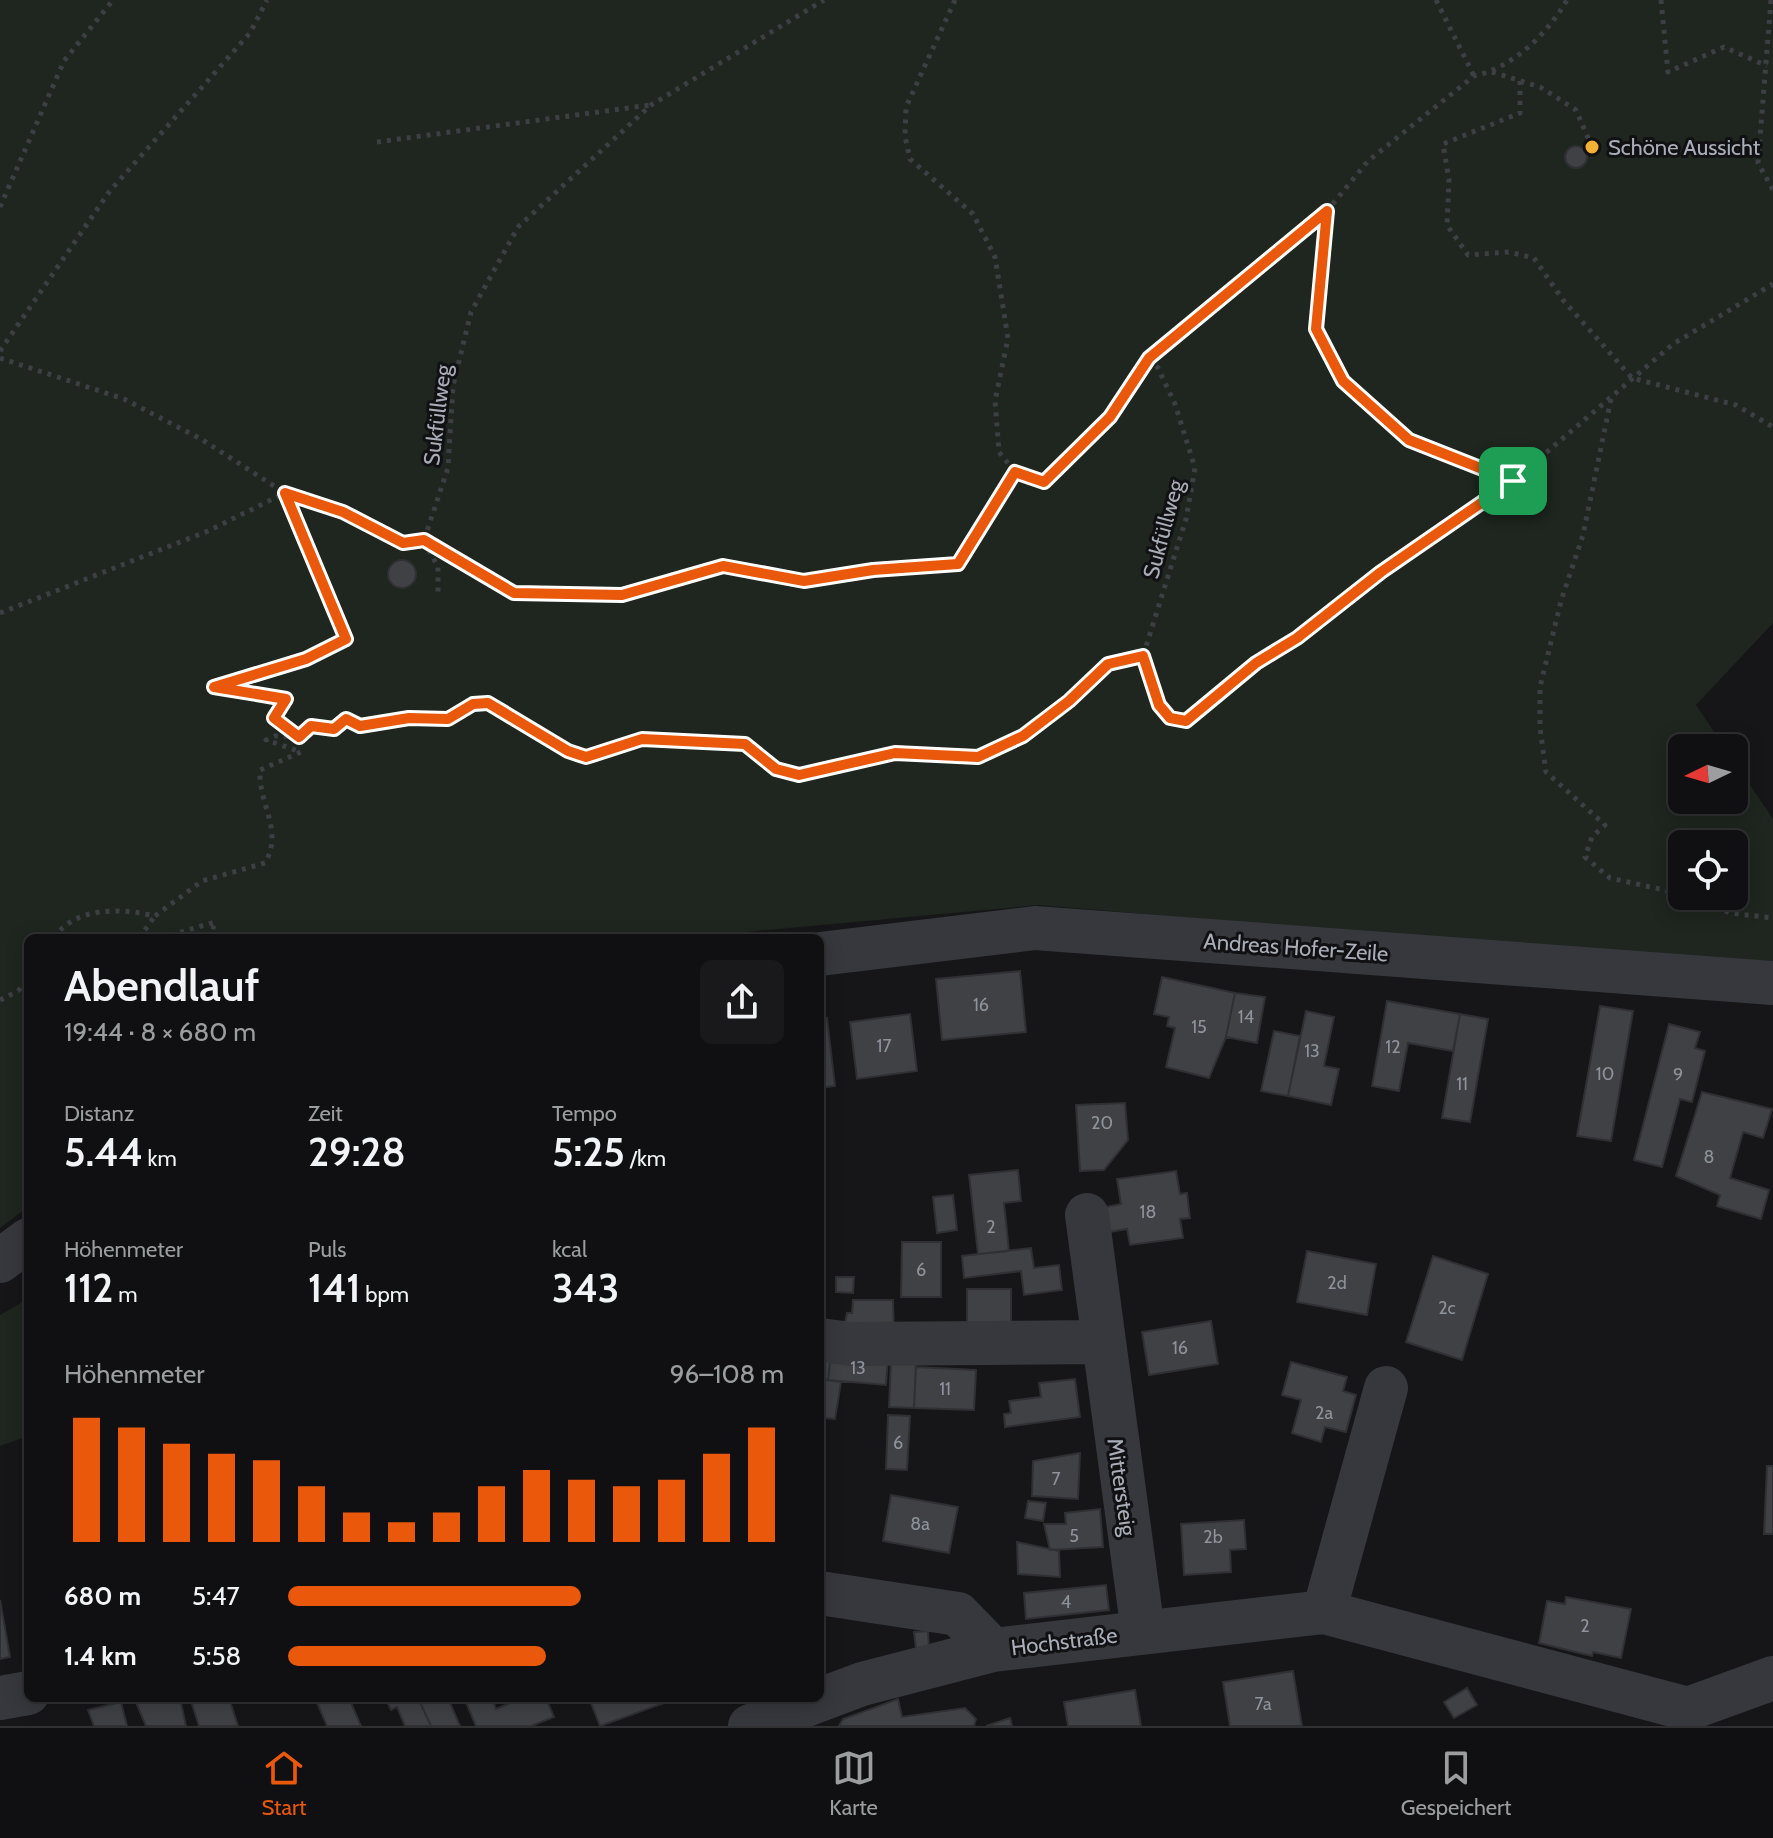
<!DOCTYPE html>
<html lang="de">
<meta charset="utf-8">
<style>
:root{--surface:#101012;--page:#19191b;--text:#f1f3f6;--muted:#9c9d9f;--line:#303032;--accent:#ea580c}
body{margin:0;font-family:Cabin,sans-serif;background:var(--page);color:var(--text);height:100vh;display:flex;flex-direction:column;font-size:30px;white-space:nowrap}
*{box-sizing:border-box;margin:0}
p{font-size:26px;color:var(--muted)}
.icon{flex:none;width:44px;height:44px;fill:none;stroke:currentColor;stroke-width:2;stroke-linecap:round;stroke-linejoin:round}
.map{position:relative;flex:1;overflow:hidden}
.side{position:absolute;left:24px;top:934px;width:800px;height:768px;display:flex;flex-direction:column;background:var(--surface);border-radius:12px;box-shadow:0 4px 20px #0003,0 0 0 2px var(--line)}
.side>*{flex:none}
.needle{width:52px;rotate:265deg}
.buttons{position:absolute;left:1668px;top:734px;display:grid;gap:16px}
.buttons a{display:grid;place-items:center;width:80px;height:80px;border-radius:12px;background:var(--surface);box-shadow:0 4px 20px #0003,0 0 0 2px var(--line);font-size:40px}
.pin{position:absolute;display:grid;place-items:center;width:68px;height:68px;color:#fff;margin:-34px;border-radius:16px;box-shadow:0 4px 12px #0006}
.round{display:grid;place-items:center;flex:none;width:84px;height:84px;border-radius:12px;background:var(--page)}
.summary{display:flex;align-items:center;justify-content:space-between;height:136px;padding:0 40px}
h1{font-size:44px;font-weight:600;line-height:60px}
.figures{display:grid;grid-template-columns:repeat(3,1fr);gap:12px;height:136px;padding:8px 40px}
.figures div{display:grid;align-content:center}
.figures b{font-size:40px;font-weight:600}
.figures small{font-size:22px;font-weight:400}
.figures p{font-size:22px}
.chart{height:224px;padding:16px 40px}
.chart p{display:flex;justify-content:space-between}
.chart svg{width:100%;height:144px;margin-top:8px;stroke:var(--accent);stroke-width:6}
ul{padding:0 40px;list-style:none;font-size:26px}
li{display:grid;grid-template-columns:128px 96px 1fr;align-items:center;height:60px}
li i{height:20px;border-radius:10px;background:var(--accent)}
.menu{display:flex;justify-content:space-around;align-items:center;height:112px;border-top:2px solid var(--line);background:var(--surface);font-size:22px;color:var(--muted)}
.menu a{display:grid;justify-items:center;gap:4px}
.menu .current{color:var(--accent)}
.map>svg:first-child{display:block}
.green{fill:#1e261f;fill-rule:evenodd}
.building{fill:#404145;stroke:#303034;stroke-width:2}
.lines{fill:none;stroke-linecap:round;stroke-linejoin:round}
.path{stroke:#3d3f44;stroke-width:5;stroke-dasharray:4 6;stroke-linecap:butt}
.minor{stroke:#37383d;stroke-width:44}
.route-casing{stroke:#fff;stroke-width:16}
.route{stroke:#ea580c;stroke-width:10}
.poi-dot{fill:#f2b134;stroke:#111113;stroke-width:3}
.labels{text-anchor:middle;stroke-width:6;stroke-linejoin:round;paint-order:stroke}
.number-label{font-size:18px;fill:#8e929b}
.poi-label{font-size:22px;fill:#a8adb8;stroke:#111113;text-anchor:start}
.street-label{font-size:22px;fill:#a8adb8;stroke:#111113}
</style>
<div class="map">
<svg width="1773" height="1726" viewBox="0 0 1773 1726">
<rect width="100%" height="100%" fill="#161618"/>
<!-- green -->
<path class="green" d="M0,0H1773V623L1696,705L1725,748H1682V800H1734V761L1773,819V967L1039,905L679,938H28V1207L0,1228ZM1682,844H1734V896H1682Z
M28,1299V1436L0,1446V1315Z"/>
<!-- building -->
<path class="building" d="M1565 157a11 11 0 1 1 22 0a11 11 0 1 1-22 0Z
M388 574a14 14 0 1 1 28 0a14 14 0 1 1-28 0Z
M1020,971L1026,1032L942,1040L936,979Z
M1162,977L1235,993L1226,1037L1209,1078L1166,1067L1175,1028L1167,1026L1169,1017L1154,1014Z
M1235,993L1265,997L1257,1043L1226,1037Z
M1387,1001L1460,1014L1453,1051L1408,1043L1399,1091L1372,1086Z
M1600,1006L1633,1011L1611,1141L1577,1136Z
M1306,1011L1334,1017L1324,1066L1339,1069L1331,1105L1288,1096Z
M910,1014L917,1071L857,1079L850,1022Z
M1460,1014L1488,1019L1470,1122L1442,1118Z
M827,1018L835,1086L820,1088V1019Z
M1669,1024L1700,1032L1695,1048L1705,1051L1692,1102L1680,1099L1662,1167L1634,1160Z
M1274,1031L1300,1036L1288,1096L1261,1091Z
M1702,1092L1772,1109L1763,1138L1743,1132L1730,1178L1769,1190L1761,1219L1717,1206L1720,1195L1676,1176Z
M1125,1103L1128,1140L1104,1170L1080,1171L1076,1105Z
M1018,1170L1021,1201L1004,1203L1009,1251L978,1254L969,1175Z
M1176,1171L1180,1194L1187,1193L1190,1218L1180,1219L1183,1238L1130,1245L1127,1229L1109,1232L1106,1207L1121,1204L1117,1179Z
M953,1195L957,1230L937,1233L933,1197Z
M902,1242H941V1297H901Z
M1031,1248L1034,1268L1059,1265L1062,1290L1024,1295L1021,1271L964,1278L962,1256Z
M1307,1251L1376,1264L1367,1315L1297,1302Z
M1433,1256L1488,1274L1462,1360L1406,1342Z
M836,1277H854L853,1293L836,1292Z
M967,1289H1011V1337H967Z
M853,1300H893L894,1336L845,1323L847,1313H852Z
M1211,1321L1218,1364L1149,1375L1142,1332Z
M820,1353L831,1354L828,1380L820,1379Z
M831,1354L888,1357L886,1385L828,1380Z
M891,1360L916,1361L914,1408L889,1407Z
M1291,1362L1347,1377L1343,1391L1356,1395L1346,1432L1325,1427L1321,1442L1292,1433L1301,1400L1282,1395Z
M916,1367L976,1370L974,1410L914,1408Z
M820,1379L841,1382L835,1419L825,1418L820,1448Z
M1075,1379L1080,1417L1005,1427L1004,1414L1011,1413L1009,1401L1041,1397L1039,1383Z
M888,1415L910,1416L907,1470L886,1469Z
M1080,1453L1078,1499L1032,1496L1033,1461Z
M1767,1466H1773V1534H1764Z
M891,1495L958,1507L949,1553L883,1541Z
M1028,1501L1046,1503L1043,1521L1025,1518Z
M1100,1509L1103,1547L1050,1550L1044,1524H1066L1065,1513Z
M1244,1520L1246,1549L1230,1550L1231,1572L1184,1575L1181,1524Z
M1017,1542L1059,1551L1060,1577L1018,1574Z
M1106,1585L1109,1610L1026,1619L1024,1593Z
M1566,1597L1631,1609L1621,1658L1593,1652L1592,1656L1539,1643L1547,1601L1565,1604Z
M0,1600L10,1657L0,1659Z
M928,1631L929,1648L916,1649L914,1632Z
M1293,1671L1302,1726H1230L1223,1682Z
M1467,1688L1477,1705L1454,1718L1444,1702Z
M1135,1690L1141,1726H1068L1064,1702Z
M134,1698H180L186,1726H146Z
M190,1698H229L238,1726H199Z
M315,1698H349L361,1726H327Z
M385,1698H418L431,1726H405L397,1707L391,1710Z
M418,1698H448L460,1726H431Z
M464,1698H492L496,1709L522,1698H546L554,1717L531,1726H476Z
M589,1698H669L670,1701L600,1726Z
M898,1699L902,1717L965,1708L976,1719L974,1726H839L843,1719Z
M121,1702L127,1726H94L88,1710Z
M1010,1718L1012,1726H986Z"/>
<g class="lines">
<!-- path -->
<path class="path" d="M955,0L906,107L905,136L910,159L973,214L995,257L1008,338L995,401L999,452L1015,472L1044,482L1110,417L1149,358L1158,368L1175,404L1195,468L1186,519L1143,656L1159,705L1170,718L1186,721L1256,663L1297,638L1381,572L1513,481L1673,344L1773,284
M1436,0L1474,76
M1661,0L1668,72L1724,47L1767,66
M1771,0L1758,163L1773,190
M1492,72L1540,87L1576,110L1592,147
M1520,81V113L1443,144L1449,180L1447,225L1468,255L1509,252L1534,258L1563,300L1632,378L1736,405L1773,427
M377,142L650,105
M0,207L64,61L113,0
M1327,211L1316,329L1343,381L1409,440L1512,481
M0,351L109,192L250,33L267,0
M0,358L124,399L201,439L285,493L346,639L306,659L214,687L286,699L274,718L298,736
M1149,358L1327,211L1368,161L1474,76C1514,67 1547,34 1567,0
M1611,399L1583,535L1561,601L1540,687V728L1546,772L1605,825L1592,837L1585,857L1610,878L1682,894
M424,540L514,593L622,595L723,566L804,581L873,570L958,564L1015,472
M424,541L438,567V592
M0,613L208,531L285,493L343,512L403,543L424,540L448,468L453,386L471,312L518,227L651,105L824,0
M1688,896L1730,913L1773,918
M54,938C75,906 122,908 155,916L202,881L265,863C284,830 258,804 260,770L301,752L266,740L275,736L299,737L311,726L334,729L346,719L360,726L409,718L448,719L473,704L488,703L568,751L586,757L642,739L745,744L776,769L799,775L895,753L978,757L1023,736L1069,701L1108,664L1143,656
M139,938L155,916
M161,938L215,922L210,938
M0,1000L18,991L28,979"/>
<!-- minor -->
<path class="minor" d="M820,954L1035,928L1773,983
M1087,1215L1143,1632
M0,1261L28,1240
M820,1340L851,1344L1101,1342
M820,1593L958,1614L993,1650
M1324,1612L1386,1388
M0,1698L28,1693
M750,1726L862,1684L993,1650L1324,1612L1688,1709L1773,1678"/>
</g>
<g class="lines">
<defs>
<path id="route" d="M1327,211L1316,329L1343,381L1409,440L1513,481L1381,572L1297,638L1256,663L1186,721L1170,718L1159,705L1143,656L1108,664L1069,701L1023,736L978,757L895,753L799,775L776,769L745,744L642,739L586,757L568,751L488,703L473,704L448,719L409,718L360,726L346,719L334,729L311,726L299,737L274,718L286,699L214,687L306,659L346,639L285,493L343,512L403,543L424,540L514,593L622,595L723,566L804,581L873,570L958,564L1015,472L1044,482L1110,417L1149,358Z"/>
</defs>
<!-- route casing -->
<use href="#route" class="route-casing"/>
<!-- route -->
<use href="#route" class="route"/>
</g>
<!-- markers -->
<circle class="poi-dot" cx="1592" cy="147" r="8"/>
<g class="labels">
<!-- number labels -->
<g class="number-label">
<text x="981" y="1011">16</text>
<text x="1246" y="1023">14</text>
<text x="1199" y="1033">15</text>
<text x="884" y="1052">17</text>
<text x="1393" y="1053">12</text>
<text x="1312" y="1057">13</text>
<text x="1605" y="1080">10</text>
<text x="1678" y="1081">9</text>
<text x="1462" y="1090">11</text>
<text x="1102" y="1129">20</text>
<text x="1709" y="1163">8</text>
<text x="1148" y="1218">18</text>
<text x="991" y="1233">2</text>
<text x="921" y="1276">6</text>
<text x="1337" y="1289">2d</text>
<text x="1447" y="1314">2c</text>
<text x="1180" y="1354">16</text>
<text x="858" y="1374">13</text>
<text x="945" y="1395">11</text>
<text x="1324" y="1419">2a</text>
<text x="898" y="1449">6</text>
<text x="1056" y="1485">7</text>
<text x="920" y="1530">8a</text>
<text x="1074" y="1542">5</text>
<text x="1213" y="1543">2b</text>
<text x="1066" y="1608">4</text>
<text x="1585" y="1632">2</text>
<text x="1263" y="1710">7a</text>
</g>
<!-- poi labels -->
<g class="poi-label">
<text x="1608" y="155">Schöne Aussicht</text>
</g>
<!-- street labels -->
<g class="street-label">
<text transform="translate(437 415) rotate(-83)" y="8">Sukfüllweg</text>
<text transform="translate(1163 529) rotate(-75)" y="8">Sukfüllweg</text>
<text transform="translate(1296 947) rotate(4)" y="8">Andreas Hofer-Zeile</text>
<text transform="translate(1122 1487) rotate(82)" y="8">Mittersteig</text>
<text transform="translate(1064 1641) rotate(-7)" y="8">Hochstraße</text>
</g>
</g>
</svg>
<div class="buttons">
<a><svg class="needle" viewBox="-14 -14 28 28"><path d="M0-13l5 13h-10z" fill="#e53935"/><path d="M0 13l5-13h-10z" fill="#9c9d9f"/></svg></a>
<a><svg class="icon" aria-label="locate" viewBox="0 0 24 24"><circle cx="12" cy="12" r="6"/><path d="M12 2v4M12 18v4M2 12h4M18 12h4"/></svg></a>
</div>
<div class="pin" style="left:1513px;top:481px;background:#1e9e55"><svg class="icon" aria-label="arrive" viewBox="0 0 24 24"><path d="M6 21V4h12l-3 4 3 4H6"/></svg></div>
<section class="side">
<div class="summary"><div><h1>Abendlauf</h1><p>19:44 · 8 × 680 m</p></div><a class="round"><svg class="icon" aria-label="share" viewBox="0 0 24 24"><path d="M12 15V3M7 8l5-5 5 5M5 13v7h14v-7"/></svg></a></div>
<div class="figures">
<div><p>Distanz</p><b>5.44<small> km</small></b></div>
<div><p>Zeit</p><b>29:28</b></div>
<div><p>Tempo</p><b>5:25<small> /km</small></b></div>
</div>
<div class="figures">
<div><p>Höhenmeter</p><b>112<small> m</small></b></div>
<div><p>Puls</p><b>141<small> bpm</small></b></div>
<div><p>kcal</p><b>343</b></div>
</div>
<div class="chart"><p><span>Höhenmeter</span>96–108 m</p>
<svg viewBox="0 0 160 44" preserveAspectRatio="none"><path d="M5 44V6M15 44V9M25 44V14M35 44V17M45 44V19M55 44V27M65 44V35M75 44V38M85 44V35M95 44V27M105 44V22M115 44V25M125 44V27M135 44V25M145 44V17M155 44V9"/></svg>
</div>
<ul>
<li><b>680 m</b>5:47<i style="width:59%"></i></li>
<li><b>1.4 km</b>5:58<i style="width:52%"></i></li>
</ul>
</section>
</div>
<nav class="menu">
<a class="current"><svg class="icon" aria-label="home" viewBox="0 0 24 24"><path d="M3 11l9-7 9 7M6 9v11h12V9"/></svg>Start</a>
<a><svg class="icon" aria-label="map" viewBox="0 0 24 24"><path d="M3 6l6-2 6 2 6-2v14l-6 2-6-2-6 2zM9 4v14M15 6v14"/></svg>Karte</a>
<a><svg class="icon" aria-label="saved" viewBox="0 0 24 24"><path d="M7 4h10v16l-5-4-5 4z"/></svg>Gespeichert</a>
</nav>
